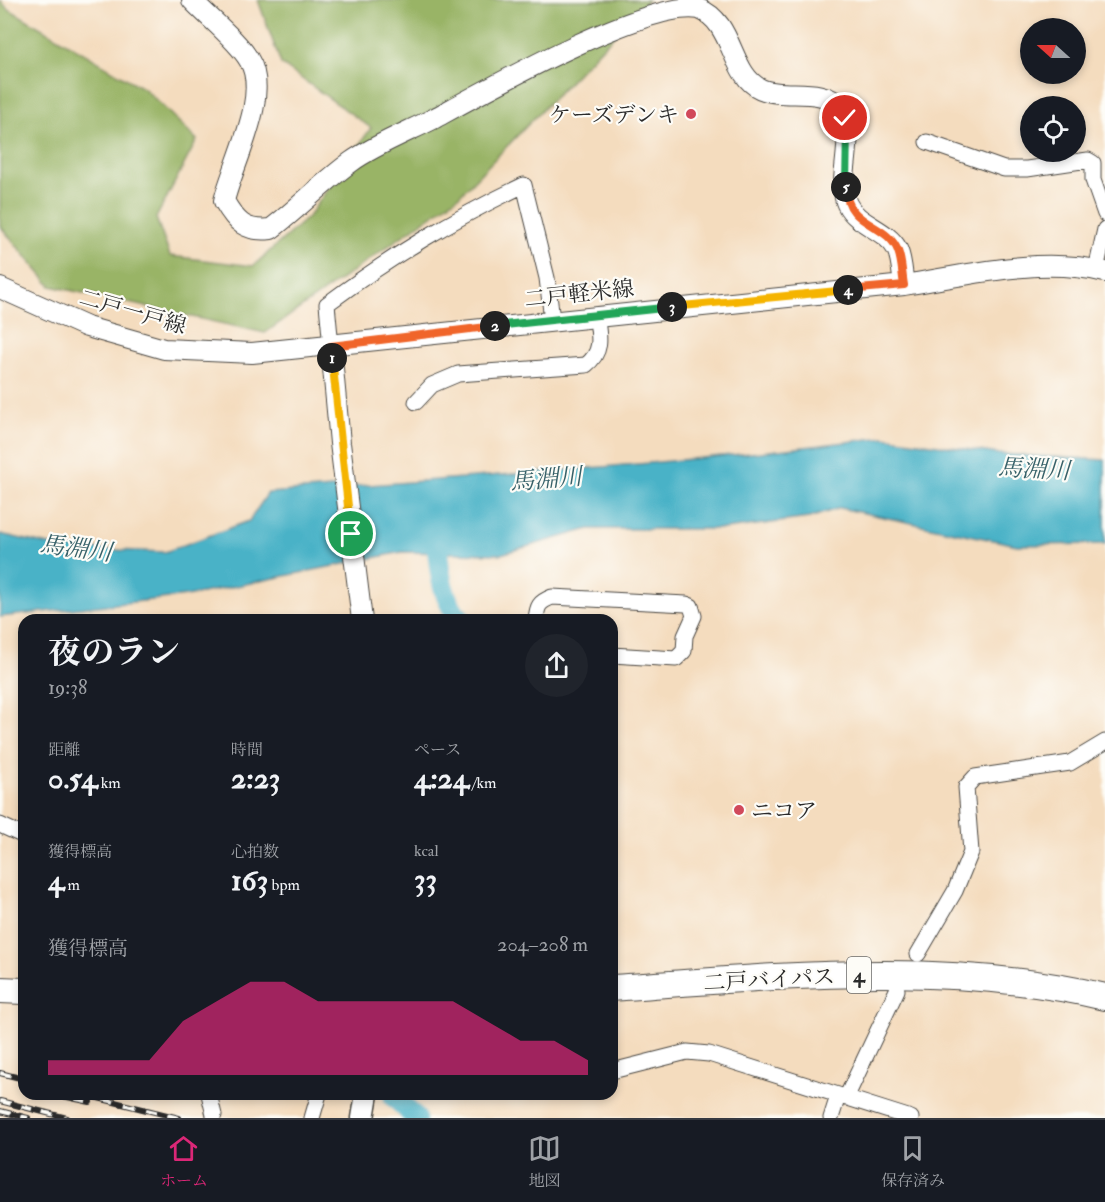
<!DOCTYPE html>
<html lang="ja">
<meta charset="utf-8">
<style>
:root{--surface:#171b24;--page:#20242c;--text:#f1f3f6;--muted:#9ea1a6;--line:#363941;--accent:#db2777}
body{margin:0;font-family:"IM FELL Double Pica","Noto Serif JP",serif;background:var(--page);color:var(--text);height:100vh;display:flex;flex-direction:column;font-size:22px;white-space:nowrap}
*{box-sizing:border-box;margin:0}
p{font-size:20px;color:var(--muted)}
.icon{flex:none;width:33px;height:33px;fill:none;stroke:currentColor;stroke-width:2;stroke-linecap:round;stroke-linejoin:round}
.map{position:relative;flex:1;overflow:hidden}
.side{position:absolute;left:18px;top:614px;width:600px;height:486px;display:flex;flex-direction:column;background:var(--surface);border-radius:18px;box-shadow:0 3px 9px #0003}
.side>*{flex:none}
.needle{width:39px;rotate:291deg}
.buttons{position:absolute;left:1020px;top:18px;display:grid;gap:12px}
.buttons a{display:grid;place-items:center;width:66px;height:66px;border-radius:50%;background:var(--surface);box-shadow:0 3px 9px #0003;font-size:30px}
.pin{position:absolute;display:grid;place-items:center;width:51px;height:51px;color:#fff;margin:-26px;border:3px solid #fff;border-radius:50%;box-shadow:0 2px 6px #0007}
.km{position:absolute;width:30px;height:30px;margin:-15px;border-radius:50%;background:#222;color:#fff;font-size:16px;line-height:30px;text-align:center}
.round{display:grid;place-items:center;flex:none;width:63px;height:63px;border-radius:32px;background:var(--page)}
.head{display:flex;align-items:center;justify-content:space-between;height:102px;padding:0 30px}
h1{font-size:33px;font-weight:700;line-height:45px}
.stats{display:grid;grid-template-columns:repeat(3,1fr);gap:9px;height:102px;padding:6px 30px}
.stats div{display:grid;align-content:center}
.stats b{font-size:30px;font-weight:700}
.stats small{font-size:16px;font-weight:400}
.stats p{font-size:16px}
.chart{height:168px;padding:12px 30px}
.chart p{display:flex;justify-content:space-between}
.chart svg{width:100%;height:108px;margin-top:6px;fill:var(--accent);opacity:.7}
.menu{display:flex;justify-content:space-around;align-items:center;height:84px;border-top:2px solid var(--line);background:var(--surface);font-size:16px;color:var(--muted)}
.menu a{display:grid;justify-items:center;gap:3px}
.menu .on{color:var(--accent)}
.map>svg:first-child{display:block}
.forest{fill:#99b466;stroke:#627048;stroke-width:1.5}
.water{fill:#49b2c7;stroke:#3a6e79;stroke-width:1.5}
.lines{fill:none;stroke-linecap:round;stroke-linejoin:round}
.river{stroke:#49b2c7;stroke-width:21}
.street-casing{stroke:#494641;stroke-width:17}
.secondary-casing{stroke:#494641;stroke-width:22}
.primary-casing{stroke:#494641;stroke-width:25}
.highway-casing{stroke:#494641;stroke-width:28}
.street{stroke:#fff;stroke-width:15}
.secondary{stroke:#fff;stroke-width:20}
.primary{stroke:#fff;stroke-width:22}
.highway{stroke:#fff;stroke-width:26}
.rail-casing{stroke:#2b2b2b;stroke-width:6}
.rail{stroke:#fdfcf7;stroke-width:4;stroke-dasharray:11;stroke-linecap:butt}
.split-1-casing{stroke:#fff;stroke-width:12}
.split-2-casing{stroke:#fff;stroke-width:12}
.split-3-casing{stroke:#fff;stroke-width:12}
.split-4-casing{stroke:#fff;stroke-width:12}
.split-5-casing{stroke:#fff;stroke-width:12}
.split-6-casing{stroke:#fff;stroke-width:12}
.split-1{stroke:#f5b400;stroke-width:8}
.split-2{stroke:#f0652b;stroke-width:8}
.split-3{stroke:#22a559;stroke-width:8}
.split-4{stroke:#f5b400;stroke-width:8}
.split-5{stroke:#f0652b;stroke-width:8}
.split-6{stroke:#22a559;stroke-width:8}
.poi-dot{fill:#d1495b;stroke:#fdfcf7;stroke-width:2}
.labels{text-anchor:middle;stroke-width:4.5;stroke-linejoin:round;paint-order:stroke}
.shield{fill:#fdfcf7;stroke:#6a6a68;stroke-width:1.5}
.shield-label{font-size:21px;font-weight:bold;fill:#2b2b2b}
.poi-label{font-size:22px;fill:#2b2b2b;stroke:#fdfcf7;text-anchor:end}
.street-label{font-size:22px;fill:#2b2b2b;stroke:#fdfcf7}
.water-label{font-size:24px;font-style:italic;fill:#376169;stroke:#fdfcf7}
</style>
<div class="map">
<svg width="1105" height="1118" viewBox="0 0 1105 1118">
<rect width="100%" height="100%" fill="#fdfcf7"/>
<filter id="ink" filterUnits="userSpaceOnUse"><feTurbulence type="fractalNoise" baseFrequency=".0167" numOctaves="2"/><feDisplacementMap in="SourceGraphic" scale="12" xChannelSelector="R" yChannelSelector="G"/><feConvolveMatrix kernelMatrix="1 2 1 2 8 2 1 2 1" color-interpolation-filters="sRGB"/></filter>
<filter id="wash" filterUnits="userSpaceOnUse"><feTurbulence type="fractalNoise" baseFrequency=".008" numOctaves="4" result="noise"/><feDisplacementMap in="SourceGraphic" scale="24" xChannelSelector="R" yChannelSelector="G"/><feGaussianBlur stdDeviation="1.35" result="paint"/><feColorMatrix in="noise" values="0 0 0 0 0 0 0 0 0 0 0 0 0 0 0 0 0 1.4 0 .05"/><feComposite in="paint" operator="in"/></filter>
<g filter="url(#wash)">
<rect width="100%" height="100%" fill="#f4dcbe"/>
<!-- forest -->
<path class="forest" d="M0,0L7,8L146,90L197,140L156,218L170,256L253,266L308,217L371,128L281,64L258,0H648L459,196L265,333L51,286L0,226Z"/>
<!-- water -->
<path class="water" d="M884,437L999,454L1105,460V544L1017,545L840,508L809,518L725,529H589L501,554L402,552L187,596L0,617V534L62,548L165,552L249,521L268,493C473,476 679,465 884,437Z"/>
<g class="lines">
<!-- river -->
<path class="river" d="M435,524C439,556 437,597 462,620
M394,1094V1097L416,1118"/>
</g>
</g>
<g filter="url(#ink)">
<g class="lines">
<defs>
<path id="street" d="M927,142L1004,169H1027L1088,160L1093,163V180L1105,214
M1096,270L1105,229
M331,347L327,304C392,256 451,220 524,185L547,278L552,320
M416,402L432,385L458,374L586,365C604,351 599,335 596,315
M536,620C537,606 539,602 552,597L686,604L691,606L694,616L685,636L684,651L676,659L612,655
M0,825L24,836
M918,954L955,891L971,852L966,787L975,777L1070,763L1105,742
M612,1071L687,1052L709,1054L911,1118
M209,1094L214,1115
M846,1098L897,990
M312,1118L319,1094
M831,1118L838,1096"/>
<path id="secondary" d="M192,0C208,17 238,41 249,60C271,95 233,163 224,201C236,222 245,232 271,229C299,208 323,182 351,162C376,144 408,132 435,118C486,90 646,0 699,9C734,22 730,75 761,89C784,99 822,86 839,106C859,131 836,180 847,204C857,225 886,229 897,249C902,259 902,274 904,285
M0,288L87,327L164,349L252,353L904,285C968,275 1040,256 1105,272
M331,347L340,443L362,620"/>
<path id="primary" d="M363,1118L367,1094"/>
<path id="highway" d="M612,988C775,977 944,959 1105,997
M0,990L24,991"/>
</defs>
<!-- street casing -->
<use href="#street" class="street-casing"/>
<!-- secondary casing -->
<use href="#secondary" class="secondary-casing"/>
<!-- primary casing -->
<use href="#primary" class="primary-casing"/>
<!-- highway casing -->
<use href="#highway" class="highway-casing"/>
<!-- street -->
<use href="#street" class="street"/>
<!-- secondary -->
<use href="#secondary" class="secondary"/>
<!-- primary -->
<use href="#primary" class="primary"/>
<!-- highway -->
<use href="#highway" class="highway"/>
<defs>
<path id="rail" d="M0,1073L24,1079
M54,1094L90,1102
M82,1094L179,1118
M0,1101L67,1118
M0,1111L28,1118"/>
</defs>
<!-- rail casing -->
<use href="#rail" class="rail-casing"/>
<!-- rail -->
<use href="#rail" class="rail"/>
</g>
</g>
<g class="lines" filter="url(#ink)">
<defs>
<path id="split-1" d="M332,358L351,534"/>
<path id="split-2" d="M332,358L331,346L495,326"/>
<path id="split-3" d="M495,326L672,307"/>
<path id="split-4" d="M672,307L848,290"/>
<path id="split-5" d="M846,187C846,227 887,222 898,251C902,261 902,274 904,285L848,290"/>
<path id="split-6" d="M845,118L847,128L846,187"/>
</defs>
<!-- split-1 casing -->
<use href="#split-1" class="split-1-casing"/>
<!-- split-2 casing -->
<use href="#split-2" class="split-2-casing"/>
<!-- split-3 casing -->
<use href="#split-3" class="split-3-casing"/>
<!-- split-4 casing -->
<use href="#split-4" class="split-4-casing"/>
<!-- split-5 casing -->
<use href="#split-5" class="split-5-casing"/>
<!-- split-6 casing -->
<use href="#split-6" class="split-6-casing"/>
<!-- split-1 -->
<use href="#split-1" class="split-1"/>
<!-- split-2 -->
<use href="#split-2" class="split-2"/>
<!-- split-3 -->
<use href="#split-3" class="split-3"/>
<!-- split-4 -->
<use href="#split-4" class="split-4"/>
<!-- split-5 -->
<use href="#split-5" class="split-5"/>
<!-- split-6 -->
<use href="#split-6" class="split-6"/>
</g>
<!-- markers -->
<g class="poi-dot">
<circle cx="691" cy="114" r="6"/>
<circle cx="739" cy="810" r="6"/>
</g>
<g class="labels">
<!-- shield labels -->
<rect class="shield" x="847" y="957" width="24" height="36" rx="4.5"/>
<g class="shield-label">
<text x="859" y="982">4</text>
</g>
<!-- poi labels -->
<g class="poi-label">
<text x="679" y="122">ケーズデンキ</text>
<text x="751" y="818" text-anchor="start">ニコア</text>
</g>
<!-- street labels -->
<g class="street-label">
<text transform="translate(579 293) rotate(-6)" y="8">二戸軽米線</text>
<text transform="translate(133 311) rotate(16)" y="8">二戸一戸線</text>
<text transform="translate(769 979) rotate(-3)" y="8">二戸バイパス</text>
</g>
<!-- water labels -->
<g class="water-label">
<text transform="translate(1034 469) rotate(3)" y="8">馬淵川</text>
<text transform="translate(546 479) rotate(-5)" y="8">馬淵川</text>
<text transform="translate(76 548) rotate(7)" y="8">馬淵川</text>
</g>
</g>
</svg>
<div class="buttons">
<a><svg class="needle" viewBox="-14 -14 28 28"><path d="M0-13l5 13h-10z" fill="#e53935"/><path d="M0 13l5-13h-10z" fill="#9ea1a6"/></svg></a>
<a><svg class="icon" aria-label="locate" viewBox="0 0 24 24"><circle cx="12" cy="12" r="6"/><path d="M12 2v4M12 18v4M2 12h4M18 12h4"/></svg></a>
</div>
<div class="pin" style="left:351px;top:534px;background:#1e9e55"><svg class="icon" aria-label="arrive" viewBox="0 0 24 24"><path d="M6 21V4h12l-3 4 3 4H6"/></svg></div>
<div class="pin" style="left:845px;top:118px;background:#d93025"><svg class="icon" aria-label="check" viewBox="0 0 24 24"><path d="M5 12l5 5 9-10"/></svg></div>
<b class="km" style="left:332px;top:358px">1</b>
<b class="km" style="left:495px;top:326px">2</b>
<b class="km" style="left:672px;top:307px">3</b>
<b class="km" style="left:848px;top:290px">4</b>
<b class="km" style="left:846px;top:187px">5</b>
<section class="side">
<div class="head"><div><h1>夜のラン</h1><p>19:38</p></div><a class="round"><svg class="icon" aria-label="share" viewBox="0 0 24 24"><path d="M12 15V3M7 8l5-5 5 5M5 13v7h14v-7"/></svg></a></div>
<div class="stats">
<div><p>距離</p><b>0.54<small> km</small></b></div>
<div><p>時間</p><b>2:23</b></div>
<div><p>ペース</p><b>4:24<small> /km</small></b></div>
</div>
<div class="stats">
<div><p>獲得標高</p><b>4<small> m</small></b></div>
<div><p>心拍数</p><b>163<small> bpm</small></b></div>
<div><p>kcal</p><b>33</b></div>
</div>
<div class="chart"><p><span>獲得標高</span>204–208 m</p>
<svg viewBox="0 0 160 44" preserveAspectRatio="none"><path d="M0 44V38L10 38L20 38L30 38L40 22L50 14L60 6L70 6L80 14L90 14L100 14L110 14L120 14L130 22L140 30L150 30L160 38V44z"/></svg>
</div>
</section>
</div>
<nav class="menu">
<a class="on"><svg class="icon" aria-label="home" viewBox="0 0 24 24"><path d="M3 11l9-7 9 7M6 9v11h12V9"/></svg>ホーム</a>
<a><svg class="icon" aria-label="map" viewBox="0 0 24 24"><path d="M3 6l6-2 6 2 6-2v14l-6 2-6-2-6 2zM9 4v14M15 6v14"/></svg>地図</a>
<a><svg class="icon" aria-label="saved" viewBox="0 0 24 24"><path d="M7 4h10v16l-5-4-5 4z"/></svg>保存済み</a>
</nav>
